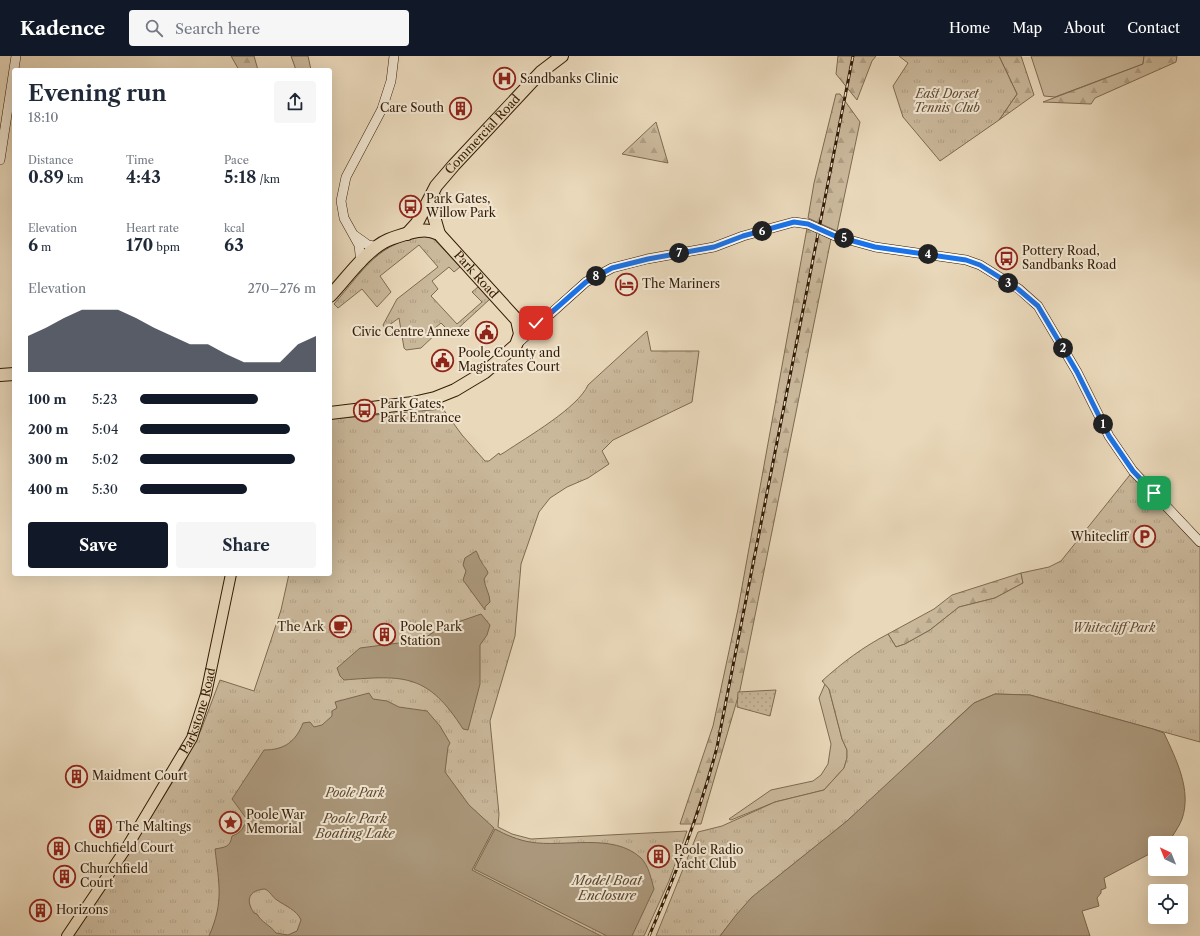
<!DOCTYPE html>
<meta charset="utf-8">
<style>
:root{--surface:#fff;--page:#f6f6f7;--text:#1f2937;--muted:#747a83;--accent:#111827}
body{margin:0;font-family:"Libre Caslon Text",serif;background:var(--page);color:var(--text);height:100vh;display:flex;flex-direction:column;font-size:15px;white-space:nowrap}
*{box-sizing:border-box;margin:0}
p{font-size:13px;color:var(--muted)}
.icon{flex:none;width:22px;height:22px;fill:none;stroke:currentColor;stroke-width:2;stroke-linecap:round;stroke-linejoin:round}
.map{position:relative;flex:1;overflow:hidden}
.details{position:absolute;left:12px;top:12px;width:320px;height:508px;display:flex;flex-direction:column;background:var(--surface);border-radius:4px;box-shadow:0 4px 16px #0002}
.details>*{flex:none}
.needle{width:26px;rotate:317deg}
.controls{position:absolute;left:1148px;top:780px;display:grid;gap:8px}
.controls a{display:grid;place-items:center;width:40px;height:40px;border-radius:4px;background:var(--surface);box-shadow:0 4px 16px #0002;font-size:20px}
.pin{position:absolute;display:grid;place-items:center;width:34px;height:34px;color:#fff;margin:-17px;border-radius:8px;box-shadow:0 2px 6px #0006}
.km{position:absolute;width:20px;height:20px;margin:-10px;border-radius:50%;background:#222;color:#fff;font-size:11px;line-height:20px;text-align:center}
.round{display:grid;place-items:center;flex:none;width:42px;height:42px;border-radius:4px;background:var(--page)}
.summary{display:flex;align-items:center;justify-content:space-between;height:68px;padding:0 16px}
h1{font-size:22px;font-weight:700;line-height:30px}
.metrics{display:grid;grid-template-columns:repeat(3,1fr);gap:6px;height:68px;padding:4px 16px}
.metrics div{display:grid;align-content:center}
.metrics b{font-size:17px;font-weight:700}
.metrics small{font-size:11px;font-weight:400}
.metrics p{font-size:11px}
.chart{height:112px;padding:8px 16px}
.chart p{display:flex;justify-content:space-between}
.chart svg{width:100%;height:72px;margin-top:4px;fill:var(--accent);opacity:.7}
.primary-button{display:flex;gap:8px;margin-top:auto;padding:8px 16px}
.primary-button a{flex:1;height:46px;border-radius:4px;background:var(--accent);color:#fff;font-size:16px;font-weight:700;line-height:46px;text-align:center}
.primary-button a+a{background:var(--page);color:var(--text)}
ul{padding:0 16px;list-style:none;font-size:13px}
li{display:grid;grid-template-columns:64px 48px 1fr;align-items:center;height:30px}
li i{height:10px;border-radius:5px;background:var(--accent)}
header{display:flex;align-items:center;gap:24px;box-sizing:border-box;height:56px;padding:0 20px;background:var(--accent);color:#fff}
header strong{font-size:19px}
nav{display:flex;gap:22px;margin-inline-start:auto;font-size:14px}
.search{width:280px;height:36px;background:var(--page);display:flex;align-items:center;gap:10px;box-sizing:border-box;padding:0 14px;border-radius:4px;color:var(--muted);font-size:15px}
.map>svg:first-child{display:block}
.grass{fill:#cab89b;stroke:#7e6a50}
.forest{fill:url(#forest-firs);stroke:#7e6a50}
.park{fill:url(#park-tufts);stroke:#7e6a50}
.garden{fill:url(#garden-dots);stroke:#7e6a50}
.water{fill:#ab987c;stroke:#7b664c;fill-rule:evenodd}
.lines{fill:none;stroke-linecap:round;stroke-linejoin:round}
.secondary-casing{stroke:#321b05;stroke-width:10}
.primary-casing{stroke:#321b05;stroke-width:12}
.highway-casing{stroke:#321b05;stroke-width:14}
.secondary{stroke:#f1e6d2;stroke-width:9}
.primary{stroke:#e9d8ba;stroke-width:10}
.highway{stroke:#e9d8ba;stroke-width:12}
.rail-casing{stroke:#321b05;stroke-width:3}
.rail{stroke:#f1e6d2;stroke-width:1.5;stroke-dasharray:4.5;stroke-linecap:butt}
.route-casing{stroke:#fff;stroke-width:8}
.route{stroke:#1a73e8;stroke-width:5}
.labels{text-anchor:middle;stroke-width:4;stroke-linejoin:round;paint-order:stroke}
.poi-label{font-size:12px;fill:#321b05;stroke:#f1e6d2;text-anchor:start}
.park-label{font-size:12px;font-style:italic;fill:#604a32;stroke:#f1e6d2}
.street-label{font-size:12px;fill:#321b05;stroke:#f1e6d2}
.water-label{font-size:13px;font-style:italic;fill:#5c472f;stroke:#f1e6d2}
</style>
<header>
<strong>Kadence</strong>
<div class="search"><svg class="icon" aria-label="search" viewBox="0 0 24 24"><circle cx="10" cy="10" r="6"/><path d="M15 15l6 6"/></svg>Search here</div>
<nav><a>Home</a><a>Map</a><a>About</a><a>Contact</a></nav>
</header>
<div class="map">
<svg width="1200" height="880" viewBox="0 0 1200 880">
<defs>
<pattern id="forest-firs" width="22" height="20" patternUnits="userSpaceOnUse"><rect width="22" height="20" fill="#cab89b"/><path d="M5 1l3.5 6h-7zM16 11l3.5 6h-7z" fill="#ae9e84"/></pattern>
<pattern id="park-tufts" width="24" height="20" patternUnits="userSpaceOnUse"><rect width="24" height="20" fill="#cab89b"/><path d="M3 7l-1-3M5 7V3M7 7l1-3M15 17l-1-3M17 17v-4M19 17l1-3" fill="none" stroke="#ae9e84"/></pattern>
<pattern id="garden-dots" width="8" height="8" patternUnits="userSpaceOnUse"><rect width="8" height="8" fill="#cab89b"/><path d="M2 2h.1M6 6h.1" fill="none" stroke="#ae9e84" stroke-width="1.8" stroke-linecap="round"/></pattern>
</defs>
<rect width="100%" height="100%" fill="#e9d8ba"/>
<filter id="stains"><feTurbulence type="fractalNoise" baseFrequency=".005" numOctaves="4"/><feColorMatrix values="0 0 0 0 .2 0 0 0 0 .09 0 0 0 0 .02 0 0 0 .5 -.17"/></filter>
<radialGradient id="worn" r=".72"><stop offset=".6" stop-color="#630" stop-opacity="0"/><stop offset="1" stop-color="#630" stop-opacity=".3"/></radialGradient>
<!-- grass -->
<path class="grass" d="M1031,0H1144L1143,8L1055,41L1044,40Z
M825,628L829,633L842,683L847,694V702L844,712L824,734L775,746L731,764L729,763L771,734L813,725L821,719L828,708L831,688L819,642Z"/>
<!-- forest -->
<path class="forest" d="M231,0H254L258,14H239Z
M291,0H308L311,14H296Z
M838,0H876L872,5L857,44L836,18Z
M999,0H1021L1034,39L999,64L1017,38Z
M1144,0H1177L1176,6L1095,42L1091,48L1043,46L1143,8Z
M836,38H840L860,66L837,175L808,162L814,127Z
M656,66L668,107L622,98Z
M807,172L831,183L740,634L701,768H680L713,670L738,553Z
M1021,517L1023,527L995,542L959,551L930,574L905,588L896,591L888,578L934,553L952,539Z"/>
<!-- park -->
<path class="park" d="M899,0H999L1017,38L999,64L940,105L903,61L893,30L908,7Z
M427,180L435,184L460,211L454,216L449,211L432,225L438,233L431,240L457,268L482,246L472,236L478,231L490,243L452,278L441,267L435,272L439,275L421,292L406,294L404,292L399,262L385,272L383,269L397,243L438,211L419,189L380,220L391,236L377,251L362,233L338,252L334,248C364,214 378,185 427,180Z
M647,275L651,295H699L692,346L613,384L602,395L609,408L588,422L567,431L550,442L539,456L521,508L515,580L490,665L499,758L498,771L512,778L531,783L687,775L669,825L644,880H73L137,783L182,711L201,674L220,624L254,635L281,554L289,518H330V363L443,353L462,379L485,405H489L499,397L500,399L505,396C527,381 578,352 588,329Z
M1133,415L1200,486V686L1030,639L995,638L974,647C931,685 892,727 848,764C804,802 755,833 720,880H656L698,776L722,770L775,746L824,734L844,712L847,702V694L842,683L829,633L822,625C843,606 863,591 888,578L896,591L905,588L930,574L959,551L995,542L1023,527L1021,517L1049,511L1061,505Z"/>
<!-- garden -->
<path class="garden" d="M776,634L770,660L737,651L738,636Z"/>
<!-- water -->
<path class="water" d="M476,495C479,499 478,501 481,505C483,510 486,511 488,517L484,523C485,532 490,538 490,546L485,551V554L463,524L466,515L463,509L465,502Z
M481,558L490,569L487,579L480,589V628L468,674L463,673C428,618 405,619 344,624L340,620L337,612L360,592L422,584L438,573Z
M369,637L373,643L387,645L399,651L427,655L440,670L450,687L448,691L445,716L469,749L494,772L472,814L601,880H209C224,846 219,828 215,793C226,791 230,791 232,780C241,777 245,771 246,762L232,743L264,694C285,694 296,685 303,667L310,666L314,671L322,669L332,660V655L337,652L335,646ZM265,833C271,836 272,841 277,844C285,850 297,854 301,864L297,875L288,879L276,877C270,869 261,866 257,858L254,857C245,844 249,834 265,833Z
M995,638L1030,639L1153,673L1164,677C1176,703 1192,734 1182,763C1179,771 1173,779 1168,787H1155V795L1104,822L1106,832L1101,834V837L1097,842L1099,850L1082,855L1090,880H720L736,859L752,841L847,765L974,647Z
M495,773C506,779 518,784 530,786C564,792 613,776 641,802C649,810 651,823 654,833L632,880H607L474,813Z"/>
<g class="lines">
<defs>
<path id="secondary" d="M0,104L16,0
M354,179L368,189L378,191
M361,207L359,189L344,162L341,145L346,121L382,53L391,25L394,0
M517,264L527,269L540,265
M517,288L586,226L612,212L647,203L714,191L743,180L794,166L808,168L835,180L875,191L966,204L980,209L1019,233L1038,250L1077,316L1109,380L1133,415L1200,486"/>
<g id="primary">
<path id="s1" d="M67,880L127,791L192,682L206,638L231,518"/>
</g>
<g id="highway">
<path d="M435,142L432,154L439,178"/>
<path id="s2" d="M407,178L417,167L436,130L454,109L541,16L562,0"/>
<path id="s3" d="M330,240C346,223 367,193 388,184C395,181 402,179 409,177C421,174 428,173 439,178L517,264L520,278L516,289L485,316L455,334L435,342L413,347L330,357"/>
<path d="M0,319L14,318"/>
</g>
</defs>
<!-- secondary casing -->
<use href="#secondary" class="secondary-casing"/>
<!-- primary casing -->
<use href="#primary" class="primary-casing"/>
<!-- highway casing -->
<use href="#highway" class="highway-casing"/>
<!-- secondary -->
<use href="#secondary" class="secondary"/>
<!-- primary -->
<use href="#primary" class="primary"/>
<!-- highway -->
<use href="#highway" class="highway"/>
<defs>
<path id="rail" d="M649,880C676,818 700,757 717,691L853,0"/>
</defs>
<!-- rail casing -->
<use href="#rail" class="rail-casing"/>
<!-- rail -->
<use href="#rail" class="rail"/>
</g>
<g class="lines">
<defs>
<path id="route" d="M536,267L544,263L586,226L612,212L648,203L714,191L743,180L794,166L808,168L835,180L875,191L966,204L980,209L1018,233L1038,250L1077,316L1109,380L1133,415L1154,437"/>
</defs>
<!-- route casing -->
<use href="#route" class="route-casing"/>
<!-- route -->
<use href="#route" class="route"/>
</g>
<!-- icons -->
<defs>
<symbol id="hospital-ring" viewBox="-11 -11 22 22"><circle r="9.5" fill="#f1e6d2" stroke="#8f2418" stroke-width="1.5"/><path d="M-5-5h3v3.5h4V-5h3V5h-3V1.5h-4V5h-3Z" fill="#8f2418"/></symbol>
<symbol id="building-ring" viewBox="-11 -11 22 22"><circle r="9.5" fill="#f1e6d2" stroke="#8f2418" stroke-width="1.5"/><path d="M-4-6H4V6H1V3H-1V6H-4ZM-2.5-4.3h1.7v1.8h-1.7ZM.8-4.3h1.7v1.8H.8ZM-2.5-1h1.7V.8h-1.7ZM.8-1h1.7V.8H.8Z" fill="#8f2418"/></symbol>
<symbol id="bus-ring" viewBox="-11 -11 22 22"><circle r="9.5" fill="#f1e6d2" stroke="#8f2418" stroke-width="1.5"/><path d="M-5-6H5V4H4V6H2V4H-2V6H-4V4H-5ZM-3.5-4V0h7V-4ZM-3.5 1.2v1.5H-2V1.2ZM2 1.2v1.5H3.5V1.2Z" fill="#8f2418"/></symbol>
<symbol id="hotel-ring" viewBox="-11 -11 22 22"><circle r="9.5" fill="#f1e6d2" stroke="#8f2418" stroke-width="1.5"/><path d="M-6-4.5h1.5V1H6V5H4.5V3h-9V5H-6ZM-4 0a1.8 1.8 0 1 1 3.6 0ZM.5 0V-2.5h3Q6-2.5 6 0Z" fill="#8f2418"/></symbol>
<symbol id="civic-ring" viewBox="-11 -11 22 22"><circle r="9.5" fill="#f1e6d2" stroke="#8f2418" stroke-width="1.5"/><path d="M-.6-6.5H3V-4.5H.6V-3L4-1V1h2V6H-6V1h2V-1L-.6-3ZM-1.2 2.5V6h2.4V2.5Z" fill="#8f2418"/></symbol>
<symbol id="parking-ring" viewBox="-11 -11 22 22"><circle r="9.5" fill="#f1e6d2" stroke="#8f2418" stroke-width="1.5"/><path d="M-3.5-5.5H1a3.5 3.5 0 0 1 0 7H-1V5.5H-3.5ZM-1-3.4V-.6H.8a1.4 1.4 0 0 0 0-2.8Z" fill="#8f2418"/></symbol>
<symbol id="cafe-ring" viewBox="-11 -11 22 22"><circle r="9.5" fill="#f1e6d2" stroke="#8f2418" stroke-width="1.5"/><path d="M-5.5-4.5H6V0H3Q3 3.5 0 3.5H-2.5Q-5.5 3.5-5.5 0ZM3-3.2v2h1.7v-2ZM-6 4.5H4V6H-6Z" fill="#8f2418"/></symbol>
<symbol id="sight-ring" viewBox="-11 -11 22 22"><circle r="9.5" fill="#f1e6d2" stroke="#8f2418" stroke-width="1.5"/><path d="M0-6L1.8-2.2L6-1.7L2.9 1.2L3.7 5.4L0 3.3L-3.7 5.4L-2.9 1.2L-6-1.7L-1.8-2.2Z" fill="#8f2418"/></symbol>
</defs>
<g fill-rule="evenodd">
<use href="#hospital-ring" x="492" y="10" width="25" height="25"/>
<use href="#building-ring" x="448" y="40" width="25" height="25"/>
<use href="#bus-ring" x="398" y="138" width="25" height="25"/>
<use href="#bus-ring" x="994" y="190" width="25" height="25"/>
<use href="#hotel-ring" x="614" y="216" width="25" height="25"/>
<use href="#civic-ring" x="474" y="264" width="25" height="25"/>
<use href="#civic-ring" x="430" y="292" width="25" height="25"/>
<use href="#bus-ring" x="352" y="342" width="25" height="25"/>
<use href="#parking-ring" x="1132" y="468" width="25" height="25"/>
<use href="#cafe-ring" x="328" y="558" width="25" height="25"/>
<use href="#building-ring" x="372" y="566" width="25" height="25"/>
<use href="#building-ring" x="64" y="708" width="25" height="25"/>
<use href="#sight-ring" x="218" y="754" width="25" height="25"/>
<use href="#building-ring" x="88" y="758" width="25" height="25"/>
<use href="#building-ring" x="46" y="780" width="25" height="25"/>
<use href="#building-ring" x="646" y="788" width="25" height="25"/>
<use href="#building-ring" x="52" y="808" width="25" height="25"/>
<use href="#building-ring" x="28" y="842" width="25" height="25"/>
</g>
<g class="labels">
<!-- poi labels -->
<g class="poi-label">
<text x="520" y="27">Sandbanks Clinic</text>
<text x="444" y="56" text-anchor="end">Care South</text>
<text x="426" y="147">Park Gates,<tspan x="426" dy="14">Willow Park</tspan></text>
<text x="1022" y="199">Pottery Road,<tspan x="1022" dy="14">Sandbanks Road</tspan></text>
<text x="642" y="232">The Mariners</text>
<text x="470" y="280" text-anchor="end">Civic Centre Annexe</text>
<text x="458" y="301">Poole County and<tspan x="458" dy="14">Magistrates Court</tspan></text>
<text x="380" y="352">Park Gates,<tspan x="380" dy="14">Park Entrance</tspan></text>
<text x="1128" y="485" text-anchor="end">Whitecliff</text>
<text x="324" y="575" text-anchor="end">The Ark</text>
<text x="400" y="575">Poole Park<tspan x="400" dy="14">Station</tspan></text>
<text x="92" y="724">Maidment Court</text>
<text x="246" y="763">Poole War<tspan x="246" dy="14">Memorial</tspan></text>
<text x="116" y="775">The Maltings</text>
<text x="74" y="796">Chuchfield Court</text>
<text x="674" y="798">Poole Radio<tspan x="674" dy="14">Yacht Club</tspan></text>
<text x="80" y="817">Churchfield<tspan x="80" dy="14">Court</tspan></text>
<text x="56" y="858">Horizons</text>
</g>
<!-- park labels -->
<g class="park-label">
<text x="947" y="42">East Dorset<tspan x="947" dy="14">Tennis Club</tspan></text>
<text x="1114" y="576">Whitecliff Park</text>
<text x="355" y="741">Poole Park</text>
</g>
<!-- street labels -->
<g class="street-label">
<text dy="4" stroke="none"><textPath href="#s2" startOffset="126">Commercial Road</textPath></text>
<text dy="4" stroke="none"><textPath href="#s3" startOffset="189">Park Road</textPath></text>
<text dy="4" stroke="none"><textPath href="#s1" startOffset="262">Parkstone Road</textPath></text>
</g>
<!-- water labels -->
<g class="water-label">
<text x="355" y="767">Poole Park<tspan x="355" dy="15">Boating Lake</tspan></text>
<text x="607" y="829">Model Boat<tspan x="607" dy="15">Enclosure</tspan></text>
</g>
</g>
<rect width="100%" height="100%" filter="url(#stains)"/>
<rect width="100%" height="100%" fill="url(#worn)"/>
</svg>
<div class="controls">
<a><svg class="needle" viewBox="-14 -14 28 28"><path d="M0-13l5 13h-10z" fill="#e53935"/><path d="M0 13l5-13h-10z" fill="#747a83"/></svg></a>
<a><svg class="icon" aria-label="locate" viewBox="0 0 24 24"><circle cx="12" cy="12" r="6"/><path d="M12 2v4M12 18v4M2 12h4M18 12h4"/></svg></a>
</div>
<div class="pin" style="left:1154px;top:437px;background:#1e9e55"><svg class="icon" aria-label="arrive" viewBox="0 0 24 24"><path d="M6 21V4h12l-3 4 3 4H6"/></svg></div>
<div class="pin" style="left:536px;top:267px;background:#d93025"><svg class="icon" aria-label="check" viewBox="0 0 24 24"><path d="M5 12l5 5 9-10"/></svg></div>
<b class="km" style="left:1103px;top:368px">1</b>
<b class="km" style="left:1063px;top:292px">2</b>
<b class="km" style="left:1008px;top:227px">3</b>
<b class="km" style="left:928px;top:198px">4</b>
<b class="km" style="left:844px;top:182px">5</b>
<b class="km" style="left:762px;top:175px">6</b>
<b class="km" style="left:679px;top:197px">7</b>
<b class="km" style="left:596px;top:220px">8</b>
<section class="details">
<div class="summary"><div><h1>Evening run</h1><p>18:10</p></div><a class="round"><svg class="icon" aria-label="share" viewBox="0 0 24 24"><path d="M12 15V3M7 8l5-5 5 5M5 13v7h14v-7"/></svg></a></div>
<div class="metrics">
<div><p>Distance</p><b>0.89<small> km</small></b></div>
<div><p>Time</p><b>4:43</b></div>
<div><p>Pace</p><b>5:18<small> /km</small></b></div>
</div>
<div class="metrics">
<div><p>Elevation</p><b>6<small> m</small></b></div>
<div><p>Heart rate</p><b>170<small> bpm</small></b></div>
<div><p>kcal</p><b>63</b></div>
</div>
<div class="chart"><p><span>Elevation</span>270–276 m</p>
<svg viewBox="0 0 160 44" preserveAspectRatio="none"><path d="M0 44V22L10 17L20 11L30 6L40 6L50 6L60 11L70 17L80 22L90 27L100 27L110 33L120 38L130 38L140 38L150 27L160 22V44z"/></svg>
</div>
<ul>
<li><b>100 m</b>5:23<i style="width:67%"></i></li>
<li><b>200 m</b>5:04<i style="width:85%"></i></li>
<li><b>300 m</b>5:02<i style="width:88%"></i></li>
<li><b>400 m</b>5:30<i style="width:61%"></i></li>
</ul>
<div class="primary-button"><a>Save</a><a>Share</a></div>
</section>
</div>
